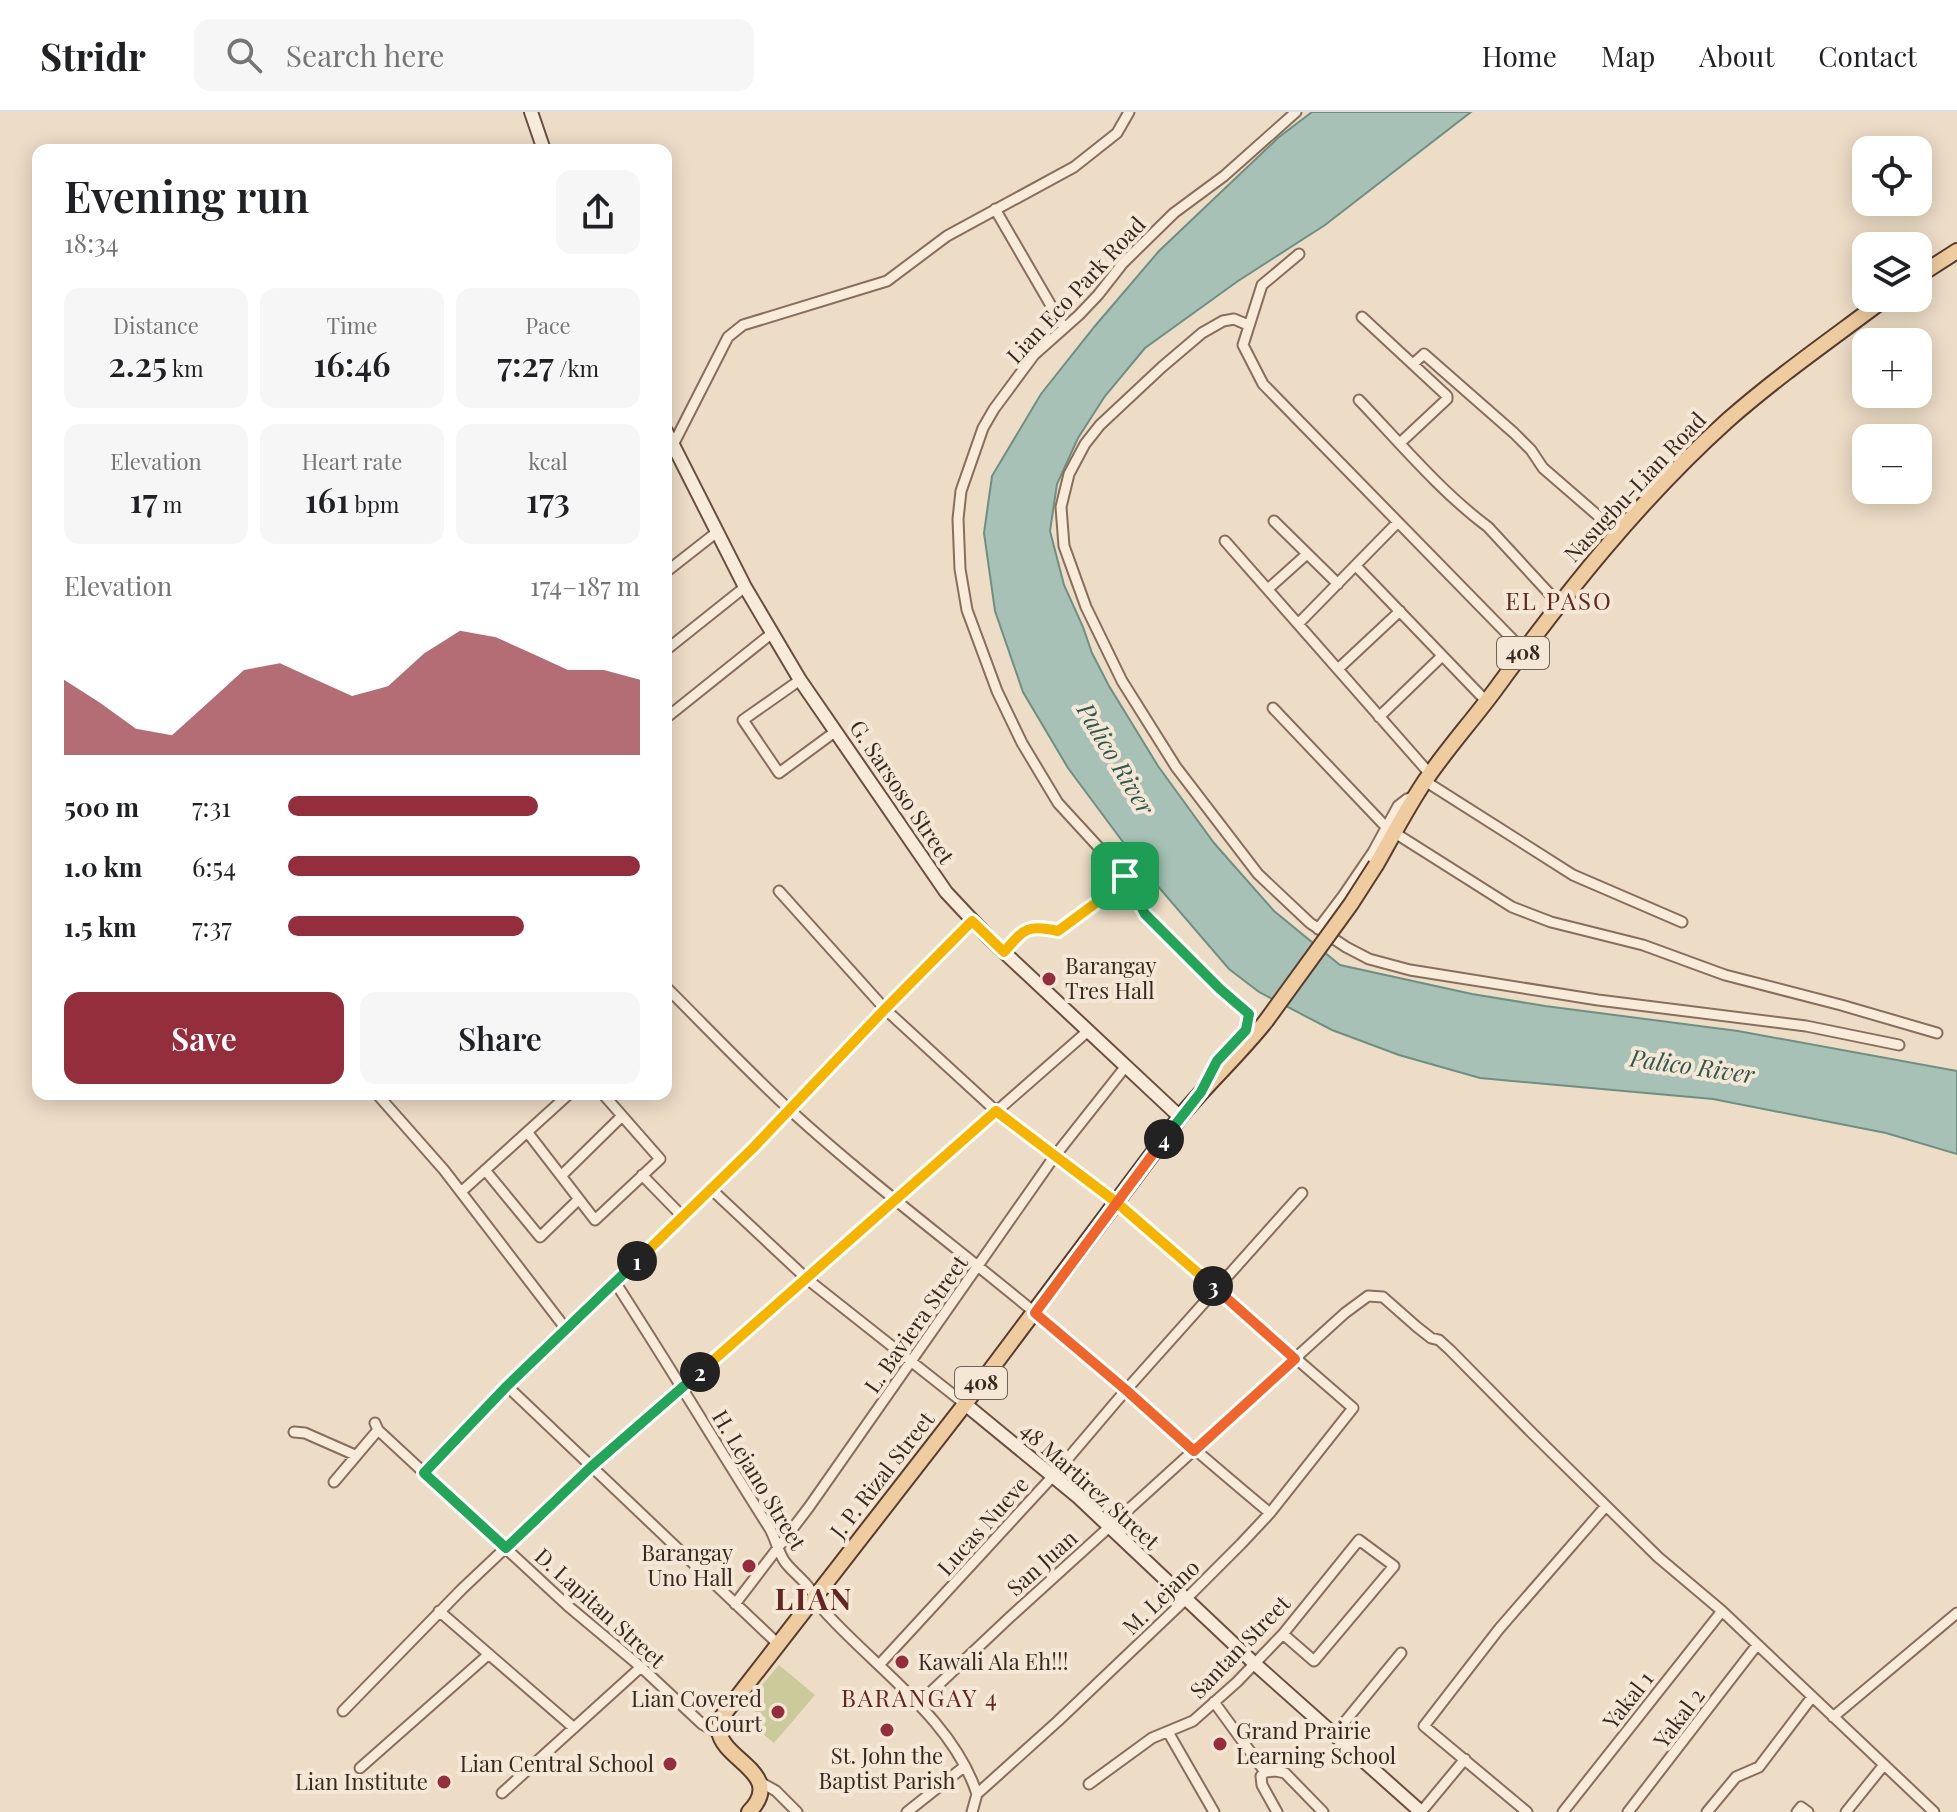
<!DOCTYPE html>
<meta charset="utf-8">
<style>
:root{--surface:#fff;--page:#f6f6f6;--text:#202124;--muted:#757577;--line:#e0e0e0;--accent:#952e3c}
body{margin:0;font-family:"Playfair Display",serif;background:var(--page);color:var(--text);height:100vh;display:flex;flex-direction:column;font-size:30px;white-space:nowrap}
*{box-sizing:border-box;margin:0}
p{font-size:26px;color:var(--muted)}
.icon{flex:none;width:44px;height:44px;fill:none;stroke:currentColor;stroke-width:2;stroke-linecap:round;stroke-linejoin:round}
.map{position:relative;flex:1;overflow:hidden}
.panel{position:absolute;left:32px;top:32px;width:640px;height:956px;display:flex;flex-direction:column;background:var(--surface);border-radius:16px;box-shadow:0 4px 20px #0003}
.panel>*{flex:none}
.tools{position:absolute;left:1852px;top:24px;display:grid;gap:16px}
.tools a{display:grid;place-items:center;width:80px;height:80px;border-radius:16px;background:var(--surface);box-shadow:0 4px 20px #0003;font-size:40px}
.pin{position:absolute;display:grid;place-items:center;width:68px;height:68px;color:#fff;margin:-34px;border-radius:16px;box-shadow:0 4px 12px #0006}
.km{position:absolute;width:40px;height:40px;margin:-20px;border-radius:50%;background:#222;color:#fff;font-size:22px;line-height:40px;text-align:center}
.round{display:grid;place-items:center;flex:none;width:84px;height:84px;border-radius:16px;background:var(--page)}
.overview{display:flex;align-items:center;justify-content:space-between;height:136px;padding:0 32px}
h1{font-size:44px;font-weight:600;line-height:60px}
.metrics{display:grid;grid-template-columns:repeat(3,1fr);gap:12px;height:136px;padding:8px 32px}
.metrics div{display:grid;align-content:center;border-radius:16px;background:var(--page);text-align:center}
.metrics b{font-size:34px;font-weight:600}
.metrics small{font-size:22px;font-weight:400}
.metrics p{font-size:22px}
.chart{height:224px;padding:16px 32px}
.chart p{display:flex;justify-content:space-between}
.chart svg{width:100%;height:144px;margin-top:8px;fill:var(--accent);opacity:.7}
.action{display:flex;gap:16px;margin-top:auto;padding:16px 32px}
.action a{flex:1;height:92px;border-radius:16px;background:var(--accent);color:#fff;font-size:32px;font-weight:600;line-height:92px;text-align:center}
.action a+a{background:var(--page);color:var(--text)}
ul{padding:0 32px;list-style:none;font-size:26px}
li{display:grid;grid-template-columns:128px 96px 1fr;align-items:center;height:60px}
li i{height:20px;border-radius:10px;background:var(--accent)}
header{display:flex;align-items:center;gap:48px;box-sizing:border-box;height:112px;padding:0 40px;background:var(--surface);border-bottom:2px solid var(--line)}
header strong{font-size:38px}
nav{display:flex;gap:44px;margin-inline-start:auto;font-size:28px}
.search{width:560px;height:72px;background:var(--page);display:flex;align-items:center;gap:20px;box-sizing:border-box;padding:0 28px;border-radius:16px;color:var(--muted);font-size:30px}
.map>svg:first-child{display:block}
.green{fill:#cbca9a}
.water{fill:#a7c1b6;stroke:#6e8f82;stroke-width:2}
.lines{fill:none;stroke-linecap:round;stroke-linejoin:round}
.street-casing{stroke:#886e5c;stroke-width:13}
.secondary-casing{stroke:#6a4f3f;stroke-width:16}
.primary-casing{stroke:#563d30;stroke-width:18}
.street{stroke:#f8ebd9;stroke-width:9}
.secondary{stroke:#f8ebd9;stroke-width:12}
.primary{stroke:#efcc9f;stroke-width:14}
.primary-bridge-casing{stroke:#563d30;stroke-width:18;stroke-linecap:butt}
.primary-bridge{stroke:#efcc9f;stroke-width:14}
.split-1-casing{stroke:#fff;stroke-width:16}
.split-2-casing{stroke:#fff;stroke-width:16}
.split-3-casing{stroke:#fff;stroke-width:16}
.split-4-casing{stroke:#fff;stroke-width:16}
.split-5-casing{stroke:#fff;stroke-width:16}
.split-1{stroke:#f5b400;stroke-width:10}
.split-2{stroke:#22a559;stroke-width:10}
.split-3{stroke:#f5b400;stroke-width:10}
.split-4{stroke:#f0652b;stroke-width:10}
.split-5{stroke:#22a559;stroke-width:10}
.poi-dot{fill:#952e3c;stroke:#f5e7d5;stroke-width:3}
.labels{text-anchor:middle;stroke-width:8;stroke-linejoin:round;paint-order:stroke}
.shield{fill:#f5e7d5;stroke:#716156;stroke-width:2}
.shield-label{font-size:20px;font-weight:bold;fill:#38281f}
.street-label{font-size:22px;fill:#38281f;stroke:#f5e7d5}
.poi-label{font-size:22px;fill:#38281f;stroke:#f5e7d5;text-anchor:end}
.neighbourhood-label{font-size:24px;letter-spacing:2px;fill:#642620;stroke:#f5e7d5}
.water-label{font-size:24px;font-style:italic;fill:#2f5850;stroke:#f5e7d5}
.district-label{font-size:30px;font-weight:bold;letter-spacing:2px;fill:#642620;stroke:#f5e7d5}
</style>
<header>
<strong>Stridr</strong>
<div class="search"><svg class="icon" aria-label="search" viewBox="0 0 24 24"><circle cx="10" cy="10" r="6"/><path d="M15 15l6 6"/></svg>Search here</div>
<nav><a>Home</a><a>Map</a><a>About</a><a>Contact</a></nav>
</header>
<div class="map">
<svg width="1957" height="1700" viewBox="0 0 1957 1700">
<rect width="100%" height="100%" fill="#eddcc6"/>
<!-- green -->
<path class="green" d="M779,1553L815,1583L774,1631L758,1618L765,1608L746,1592Z"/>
<!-- water -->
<path class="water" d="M1312,0H1471L1325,113L1238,169L1145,236L1105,284L1078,326L1057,372L1050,419L1064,473L1083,515L1092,541L1109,574L1158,654L1214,731L1274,799L1340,853L1472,882L1545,894L1738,919L1957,959V1042L1886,1021L1713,987L1480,966L1399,943L1332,918L1259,880L1229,857L1143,757L1068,656L1023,580L995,499L984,421L992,364L1041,282L1095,214L1159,139L1279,25Z"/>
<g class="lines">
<defs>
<path id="street" d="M995,97L1064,216
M1299,142L1262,173L1243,233L1263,272L1524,539
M1362,205L1447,284V287L1400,331
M1248,213L1234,207L1223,209L1202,221L1162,255L1100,313L1085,332L1069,362L1061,395L1064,434L1086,495L1122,569L1176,655L1258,762L1310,811L1346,835L1369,847L1410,858L1598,888L1806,914L1899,933
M1413,252L1424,242L1514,321L1531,338L1543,356L1618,421
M1359,288C1400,331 1441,380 1488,415L1559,492
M673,333L728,225L743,213L887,169L947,124L1074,55L1117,21L1129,0
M1274,409L1338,472
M1225,429L1430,662
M1356,454L1487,590
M666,460L717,420
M1268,477L1307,442
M1298,512L1398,410
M666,538L745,475
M1338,557L1400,499
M800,568L743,608L779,661L836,619
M1273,596L1386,715
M1379,605L1442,544
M666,606L771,522
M1425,669L1573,763L1682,810
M1395,721L1512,795L1551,810L1643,833L1725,863L1841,893L1937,921
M1125,764L1145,802L1220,877L1249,902L1246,918L1217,949L1207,969
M779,779L885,897L996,999L1116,1090L1353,1296L1270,1401L1241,1432L1185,1488L1058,1609L977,1682
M1318,817L1343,784L1373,740L1398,694L1407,687L1413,685
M1004,840C1024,817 1027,812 1058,819L1104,785L1125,764L1058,691L1022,631L997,579L967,498L960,457L958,407L961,379L983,316L994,297L1034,243L1079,203L1098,183L1123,151L1174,101L1224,64L1296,0
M666,875C707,916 748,959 791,999C870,1071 956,1135 1039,1204C1116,1269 1192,1336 1270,1401
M377,982L444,1058L566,1217
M528,1021L595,1108L660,1047L603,982
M485,1058L540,1125L578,1088
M642,1063L683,1105
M561,1064L622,1004
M711,1077L807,1167L965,1292
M461,1080L569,982
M615,1170C668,1252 718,1335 770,1417C776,1428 778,1440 785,1450C791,1458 799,1464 806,1472C814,1481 818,1493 827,1502C877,1557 953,1608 977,1682
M507,1274L778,1532
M375,1311L378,1318L568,1494L641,1555L702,1612L719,1622
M294,1320L305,1321L355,1343
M424,1361L507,1274L753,1036L885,897L972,809
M334,1370L378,1318
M735,1492L809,1395L1054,1045L1126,954
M439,1499L574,1616
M879,1553L1053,1364L1126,1278L1302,1081
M1214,1590L1265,1660L1276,1659L1285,1661L1323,1700
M918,1592L1009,1506L1345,1201L1368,1184L1383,1185L1417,1215L1431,1226L1439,1228L1450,1238L1532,1321L1658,1445L1722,1499L1934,1700
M343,1599L462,1477L592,1354L1088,919
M1833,1605L1957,1501
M1168,1620L1214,1700
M1334,1623L1401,1541
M360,1656L489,1542
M1265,1660L1261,1664L1262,1673L1277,1700
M760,1670L776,1679L797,1700
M1089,1672L1152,1626L1193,1609L1237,1570L1283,1522L1359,1428L1394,1454L1314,1549L1283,1522
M502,1681L641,1555
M907,1700L965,1654
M972,1700L977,1682
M1421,1700L1465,1647
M1527,1700L1424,1614L1499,1517L1606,1394
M1563,1700L1722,1499
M1628,1700L1757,1533
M1707,1700L1736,1665L1759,1655L1812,1585
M1797,1700L1801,1695L1808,1700
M1846,1700L1883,1654"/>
<path id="secondary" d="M531,0L544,38
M666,319L745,475L800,568L946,780L990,827L1180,1005
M965,1292L1077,1384L1255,1552L1421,1700"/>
<path id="primary" d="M1918,164L1957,139
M1376,753C1392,725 1407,696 1425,669C1446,638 1472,609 1495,578C1565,482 1639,388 1728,308C1778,264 1833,226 1886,186
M749,1700C786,1662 723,1649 719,1619C719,1615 720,1611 721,1606L965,1292L1180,1005C1207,972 1239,943 1266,909"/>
</defs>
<!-- street casing -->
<use href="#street" class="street-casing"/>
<!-- secondary casing -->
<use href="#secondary" class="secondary-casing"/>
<!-- primary casing -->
<use href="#primary" class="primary-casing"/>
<!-- street -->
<use href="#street" class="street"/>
<!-- secondary -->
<use href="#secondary" class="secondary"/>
<!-- primary -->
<use href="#primary" class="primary"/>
<defs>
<path id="primary-bridge" d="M1266,909L1351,792L1376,753"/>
</defs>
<!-- primary-bridge casing -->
<use href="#primary-bridge" class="primary-bridge-casing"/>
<!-- primary-bridge -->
<use href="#primary-bridge" class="primary-bridge"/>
</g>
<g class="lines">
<defs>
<path id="split-1" d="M637,1149L753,1036L885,897L972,809L1004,840C1024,817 1027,812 1058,819L1104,785L1125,764"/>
<path id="split-2" d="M637,1149L507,1274L424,1361L506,1436L592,1354L700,1260"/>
<path id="split-3" d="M700,1260L996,999L1116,1090L1213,1174"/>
<path id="split-4" d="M1164,1027L1035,1201L1126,1278L1194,1339L1295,1247L1213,1174"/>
<path id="split-5" d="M1125,764L1145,802L1220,877L1249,902L1246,918L1217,949L1201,980L1164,1027"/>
</defs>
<!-- split-1 casing -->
<use href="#split-1" class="split-1-casing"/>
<!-- split-2 casing -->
<use href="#split-2" class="split-2-casing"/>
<!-- split-3 casing -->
<use href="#split-3" class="split-3-casing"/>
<!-- split-4 casing -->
<use href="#split-4" class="split-4-casing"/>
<!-- split-5 casing -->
<use href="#split-5" class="split-5-casing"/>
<!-- split-1 -->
<use href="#split-1" class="split-1"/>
<!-- split-2 -->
<use href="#split-2" class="split-2"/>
<!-- split-3 -->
<use href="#split-3" class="split-3"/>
<!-- split-4 -->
<use href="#split-4" class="split-4"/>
<!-- split-5 -->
<use href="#split-5" class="split-5"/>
</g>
<!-- markers -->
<g class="poi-dot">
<circle cx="1049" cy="867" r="8"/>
<circle cx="749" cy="1454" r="8"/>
<circle cx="902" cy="1550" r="8"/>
<circle cx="778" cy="1600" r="8"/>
<circle cx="887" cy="1618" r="8"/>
<circle cx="1220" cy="1632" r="8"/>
<circle cx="670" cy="1652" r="8"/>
<circle cx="444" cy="1670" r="8"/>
</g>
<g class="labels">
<!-- shield labels -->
<g class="shield">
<rect x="1497" y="525" width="52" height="32" rx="6"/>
<rect x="955" y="1255" width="52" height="32" rx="6"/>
</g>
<g class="shield-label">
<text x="1523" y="548">408</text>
<text x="981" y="1278">408</text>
</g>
<!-- street labels -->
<g class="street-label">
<text transform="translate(1076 178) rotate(-47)" y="8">Lian Eco Park Road</text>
<text transform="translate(1635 375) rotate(-47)" y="8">Nasugbu-Lian Road</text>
<text transform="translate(902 680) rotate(56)" y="8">G. Sarsoso Street</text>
<text transform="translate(916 1212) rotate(-55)" y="8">L. Baviera Street</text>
<text transform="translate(882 1363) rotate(-52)" y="8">J. P. Rizal Street</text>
<text transform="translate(759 1368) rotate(59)" y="8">H. Lejano Street</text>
<text transform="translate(1090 1374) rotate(42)" y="8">48 Martirez Street</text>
<text transform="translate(983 1414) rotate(-48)" y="8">Lucas Nueve</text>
<text transform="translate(1042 1451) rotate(-42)" y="8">San Juan</text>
<text transform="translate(1161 1485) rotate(-44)" y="8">M. Lejano</text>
<text transform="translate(600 1496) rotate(42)" y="8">D. Lapitan Street</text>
<text transform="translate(1240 1535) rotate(-46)" y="8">Santan Street</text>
<text transform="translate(1628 1588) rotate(-52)" y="8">Yakal 1</text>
<text transform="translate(1679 1606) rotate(-53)" y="8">Yakal 2</text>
</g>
<!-- poi labels -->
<g class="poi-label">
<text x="1065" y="862" text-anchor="start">Barangay<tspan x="1065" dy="25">Tres Hall</tspan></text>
<text x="733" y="1449">Barangay<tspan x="733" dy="25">Uno Hall</tspan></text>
<text x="918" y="1558" text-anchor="start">Kawali Ala Eh!!!</text>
<text x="762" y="1595">Lian Covered<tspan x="762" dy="25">Court</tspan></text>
<text x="1236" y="1627" text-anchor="start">Grand Prairie<tspan x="1236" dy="25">Learning School</tspan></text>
<text x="887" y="1652" text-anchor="middle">St. John the<tspan x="887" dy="25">Baptist Parish</tspan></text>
<text x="654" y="1660">Lian Central School</text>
<text x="428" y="1678">Lian Institute</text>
</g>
<!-- neighbourhood labels -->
<g class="neighbourhood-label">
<text x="1559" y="498">EL PASO</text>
<text x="920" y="1595">BARANGAY 4</text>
</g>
<!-- water labels -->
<g class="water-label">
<text transform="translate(1115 647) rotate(59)" y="8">Palico River</text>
<text transform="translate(1692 955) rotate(8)" y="8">Palico River</text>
</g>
<!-- district labels -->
<g class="district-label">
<text x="814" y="1498">LIAN</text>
</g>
</g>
</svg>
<div class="tools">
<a><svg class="icon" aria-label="locate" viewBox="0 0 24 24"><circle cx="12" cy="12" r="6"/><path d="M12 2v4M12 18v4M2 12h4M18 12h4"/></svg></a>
<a><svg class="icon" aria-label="layers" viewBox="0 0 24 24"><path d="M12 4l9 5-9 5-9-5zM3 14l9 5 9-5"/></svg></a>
<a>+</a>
<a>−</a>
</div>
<div class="pin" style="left:1125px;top:764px;background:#1e9e55"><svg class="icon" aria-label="arrive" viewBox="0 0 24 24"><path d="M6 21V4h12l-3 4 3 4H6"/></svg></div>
<b class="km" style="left:637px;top:1149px">1</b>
<b class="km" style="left:700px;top:1260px">2</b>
<b class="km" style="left:1213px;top:1174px">3</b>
<b class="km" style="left:1164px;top:1027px">4</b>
<section class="panel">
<div class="overview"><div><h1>Evening run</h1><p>18:34</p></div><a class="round"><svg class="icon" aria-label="share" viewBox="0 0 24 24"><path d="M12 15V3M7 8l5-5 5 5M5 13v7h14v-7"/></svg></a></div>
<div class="metrics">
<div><p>Distance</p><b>2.25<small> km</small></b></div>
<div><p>Time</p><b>16:46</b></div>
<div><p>Pace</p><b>7:27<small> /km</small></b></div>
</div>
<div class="metrics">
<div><p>Elevation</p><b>17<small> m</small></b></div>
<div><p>Heart rate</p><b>161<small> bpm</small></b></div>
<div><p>kcal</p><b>173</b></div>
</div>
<div class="chart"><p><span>Elevation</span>174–187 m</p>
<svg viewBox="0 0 160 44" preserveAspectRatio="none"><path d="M0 44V21L10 28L20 36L30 38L40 28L50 18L60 16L70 21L80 26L90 23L100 13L110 6L120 8L130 13L140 18L150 18L160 21V44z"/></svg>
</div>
<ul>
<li><b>500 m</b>7:31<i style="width:71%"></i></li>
<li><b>1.0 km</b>6:54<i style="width:100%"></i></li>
<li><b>1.5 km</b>7:37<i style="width:67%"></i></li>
</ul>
<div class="action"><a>Save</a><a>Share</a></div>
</section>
</div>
